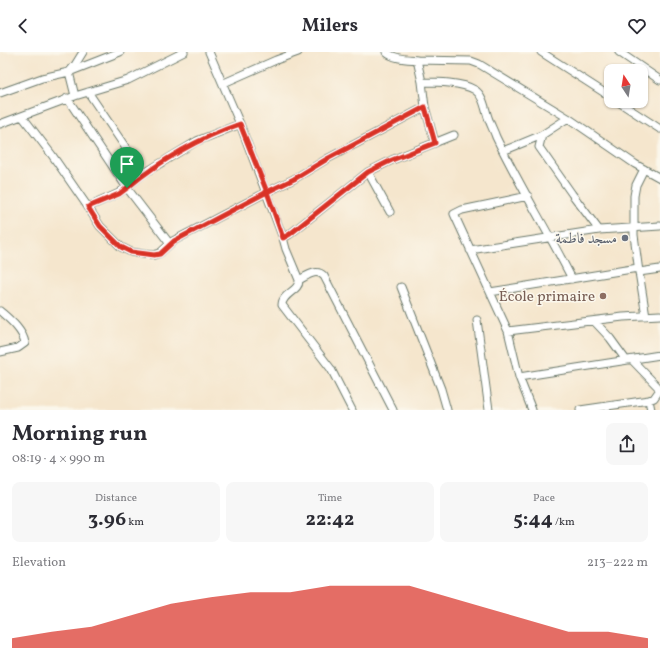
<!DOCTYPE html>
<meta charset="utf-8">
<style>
:root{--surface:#fff;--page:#f7f7f7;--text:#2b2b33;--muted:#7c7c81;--accent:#d93025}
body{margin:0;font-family:Vollkorn,Amiri,serif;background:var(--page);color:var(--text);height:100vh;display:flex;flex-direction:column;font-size:15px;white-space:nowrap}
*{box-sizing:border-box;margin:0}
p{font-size:13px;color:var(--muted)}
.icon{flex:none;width:22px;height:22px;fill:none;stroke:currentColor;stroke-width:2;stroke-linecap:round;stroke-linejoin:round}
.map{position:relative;height:358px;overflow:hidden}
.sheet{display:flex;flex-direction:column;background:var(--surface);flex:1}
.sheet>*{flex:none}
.needle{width:26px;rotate:348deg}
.buttons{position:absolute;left:604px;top:12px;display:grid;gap:8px}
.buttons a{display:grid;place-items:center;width:44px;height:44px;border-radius:8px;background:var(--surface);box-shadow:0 1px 3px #0004;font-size:20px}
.pin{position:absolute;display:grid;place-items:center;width:34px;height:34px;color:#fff;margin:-41px -17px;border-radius:50% 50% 50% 0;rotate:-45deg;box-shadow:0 0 4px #0007}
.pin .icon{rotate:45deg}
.round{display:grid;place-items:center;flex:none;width:42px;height:42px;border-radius:8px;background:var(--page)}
.summary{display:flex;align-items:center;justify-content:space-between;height:68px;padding:0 12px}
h1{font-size:22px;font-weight:700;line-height:30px}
.figures{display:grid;grid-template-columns:repeat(3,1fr);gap:6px;height:68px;padding:4px 12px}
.figures div{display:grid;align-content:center;border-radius:8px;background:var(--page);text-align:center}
.figures b{font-size:20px;font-weight:700}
.figures small{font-size:11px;font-weight:400}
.figures p{font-size:11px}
.chart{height:112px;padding:8px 12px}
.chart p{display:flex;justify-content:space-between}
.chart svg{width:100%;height:72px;margin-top:4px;fill:var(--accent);opacity:.7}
header{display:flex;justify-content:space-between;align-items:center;height:52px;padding:0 12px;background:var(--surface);font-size:18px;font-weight:700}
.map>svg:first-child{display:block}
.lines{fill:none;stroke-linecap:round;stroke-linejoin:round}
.minor-casing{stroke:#6a786a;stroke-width:9}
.minor{stroke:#fff;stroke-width:7}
.route-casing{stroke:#fff;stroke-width:8}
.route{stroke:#d93025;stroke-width:5}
.worship-dot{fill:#6b7280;stroke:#fbf7ec;stroke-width:1.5}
.education-dot{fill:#8d6e63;stroke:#fbf7ec;stroke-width:1.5}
.labels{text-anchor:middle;stroke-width:3;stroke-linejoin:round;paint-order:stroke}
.worship-label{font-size:15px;fill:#5b616d;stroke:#fbf7ec;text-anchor:end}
.education-label{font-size:15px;fill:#785e54;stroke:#fbf7ec;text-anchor:end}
</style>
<header><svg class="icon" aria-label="back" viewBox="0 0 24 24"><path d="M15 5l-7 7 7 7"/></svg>Milers<svg class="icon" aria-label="heart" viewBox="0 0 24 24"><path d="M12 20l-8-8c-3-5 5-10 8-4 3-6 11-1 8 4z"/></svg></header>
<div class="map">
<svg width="660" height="358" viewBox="0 0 660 358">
<rect width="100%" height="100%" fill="#fbf7ec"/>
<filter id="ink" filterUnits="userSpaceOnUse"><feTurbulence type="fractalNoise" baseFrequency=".025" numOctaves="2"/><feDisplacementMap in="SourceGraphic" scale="8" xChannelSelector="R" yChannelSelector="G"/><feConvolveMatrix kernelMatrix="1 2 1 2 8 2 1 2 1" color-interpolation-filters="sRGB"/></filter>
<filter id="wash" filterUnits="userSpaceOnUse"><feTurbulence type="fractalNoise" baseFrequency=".012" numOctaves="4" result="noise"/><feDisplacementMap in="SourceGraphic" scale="16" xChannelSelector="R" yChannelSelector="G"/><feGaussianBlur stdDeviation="0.9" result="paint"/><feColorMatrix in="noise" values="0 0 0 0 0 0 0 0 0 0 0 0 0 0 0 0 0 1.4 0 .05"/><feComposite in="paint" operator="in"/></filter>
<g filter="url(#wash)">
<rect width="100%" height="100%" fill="#f5e6cd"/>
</g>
<g filter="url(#ink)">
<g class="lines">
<defs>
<path id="minor" d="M209,0L240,72L283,186L286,197L299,228C300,239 282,241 282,253L331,317L352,358
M386,0C394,7 407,7 417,8L422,30L425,55L435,91
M541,0L611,45
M619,0L660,28
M417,8L471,9L479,12L568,66L635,112L660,126
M422,30C437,30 462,30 475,38C484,44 485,58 489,68C491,74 494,79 496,85C519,133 548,179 572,227
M224,31L276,8L298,0
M88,40L130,102L135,113L143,122
M0,41L42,26L69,20L120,0
M75,44L69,20L75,13L83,0
M67,46L127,136L170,192
M617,49L660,77
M22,64L52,103L88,155L119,141L143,122L197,89L240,72
M568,66L542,83L539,95L572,142L599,178
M0,72L75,44L128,28L184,0
M503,99L542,83
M644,117L636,133L634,144V183L639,220L646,264
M368,120L390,160
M528,144L462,158L454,162L508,279L519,325L532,358
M88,155L100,174L121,195L131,200L143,202L154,203L160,201L173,189L267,140L294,127L327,107L425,55
M283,186L290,182L368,120L392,108L454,83
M470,198L599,178L660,174
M639,220L660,217
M299,228C307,224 316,216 324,224L393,358
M401,235L441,337L447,358
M490,240L638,216
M0,259C9,267 23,278 25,291L18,296L0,300
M477,268L489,358
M594,269L610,286L626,308
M508,279L623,265L660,263
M519,325L660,303
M649,348L651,358
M580,358L649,348L654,346L659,339L658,335L632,308"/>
</defs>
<!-- minor casing -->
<use href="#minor" class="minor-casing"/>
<!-- minor -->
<use href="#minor" class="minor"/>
</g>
</g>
<g class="lines" filter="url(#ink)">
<defs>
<path id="route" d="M127,136L119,142L88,155L100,174L121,195L131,200L154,203L160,202L174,189L267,140L283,186L290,182L368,120L392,108L435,91L425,55L327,107L294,127L267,140L240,72C199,86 161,108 127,136"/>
</defs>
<!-- route casing -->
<use href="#route" class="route-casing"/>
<!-- route -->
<use href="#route" class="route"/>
</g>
<!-- markers -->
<circle class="worship-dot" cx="625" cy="186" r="4"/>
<circle class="education-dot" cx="603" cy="244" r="4"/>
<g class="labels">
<!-- worship labels -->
<g class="worship-label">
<text x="617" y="191">مسجد فاطمة</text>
</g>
<!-- education labels -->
<g class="education-label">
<text x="595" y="249">École primaire</text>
</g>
</g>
</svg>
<div class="buttons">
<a><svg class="needle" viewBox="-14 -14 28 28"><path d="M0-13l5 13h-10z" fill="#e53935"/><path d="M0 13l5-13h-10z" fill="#7c7c81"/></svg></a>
</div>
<div class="pin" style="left:127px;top:136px;background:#1e9e55"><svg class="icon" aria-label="arrive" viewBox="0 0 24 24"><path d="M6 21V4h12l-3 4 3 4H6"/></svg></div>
</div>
<section class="sheet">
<div class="summary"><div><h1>Morning run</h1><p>08:19 · 4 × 990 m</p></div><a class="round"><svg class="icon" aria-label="share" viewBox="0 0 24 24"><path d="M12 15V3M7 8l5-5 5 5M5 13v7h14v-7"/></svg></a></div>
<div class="figures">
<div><p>Distance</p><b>3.96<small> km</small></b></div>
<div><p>Time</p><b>22:42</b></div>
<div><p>Pace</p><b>5:44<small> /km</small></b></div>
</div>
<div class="chart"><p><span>Elevation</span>213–222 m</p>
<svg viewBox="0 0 160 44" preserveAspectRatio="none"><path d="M0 44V38L10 34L20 31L30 24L40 17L50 13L60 10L70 10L80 6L90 6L100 6L110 13L120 20L130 27L140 34L150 34L160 38V44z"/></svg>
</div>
</section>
